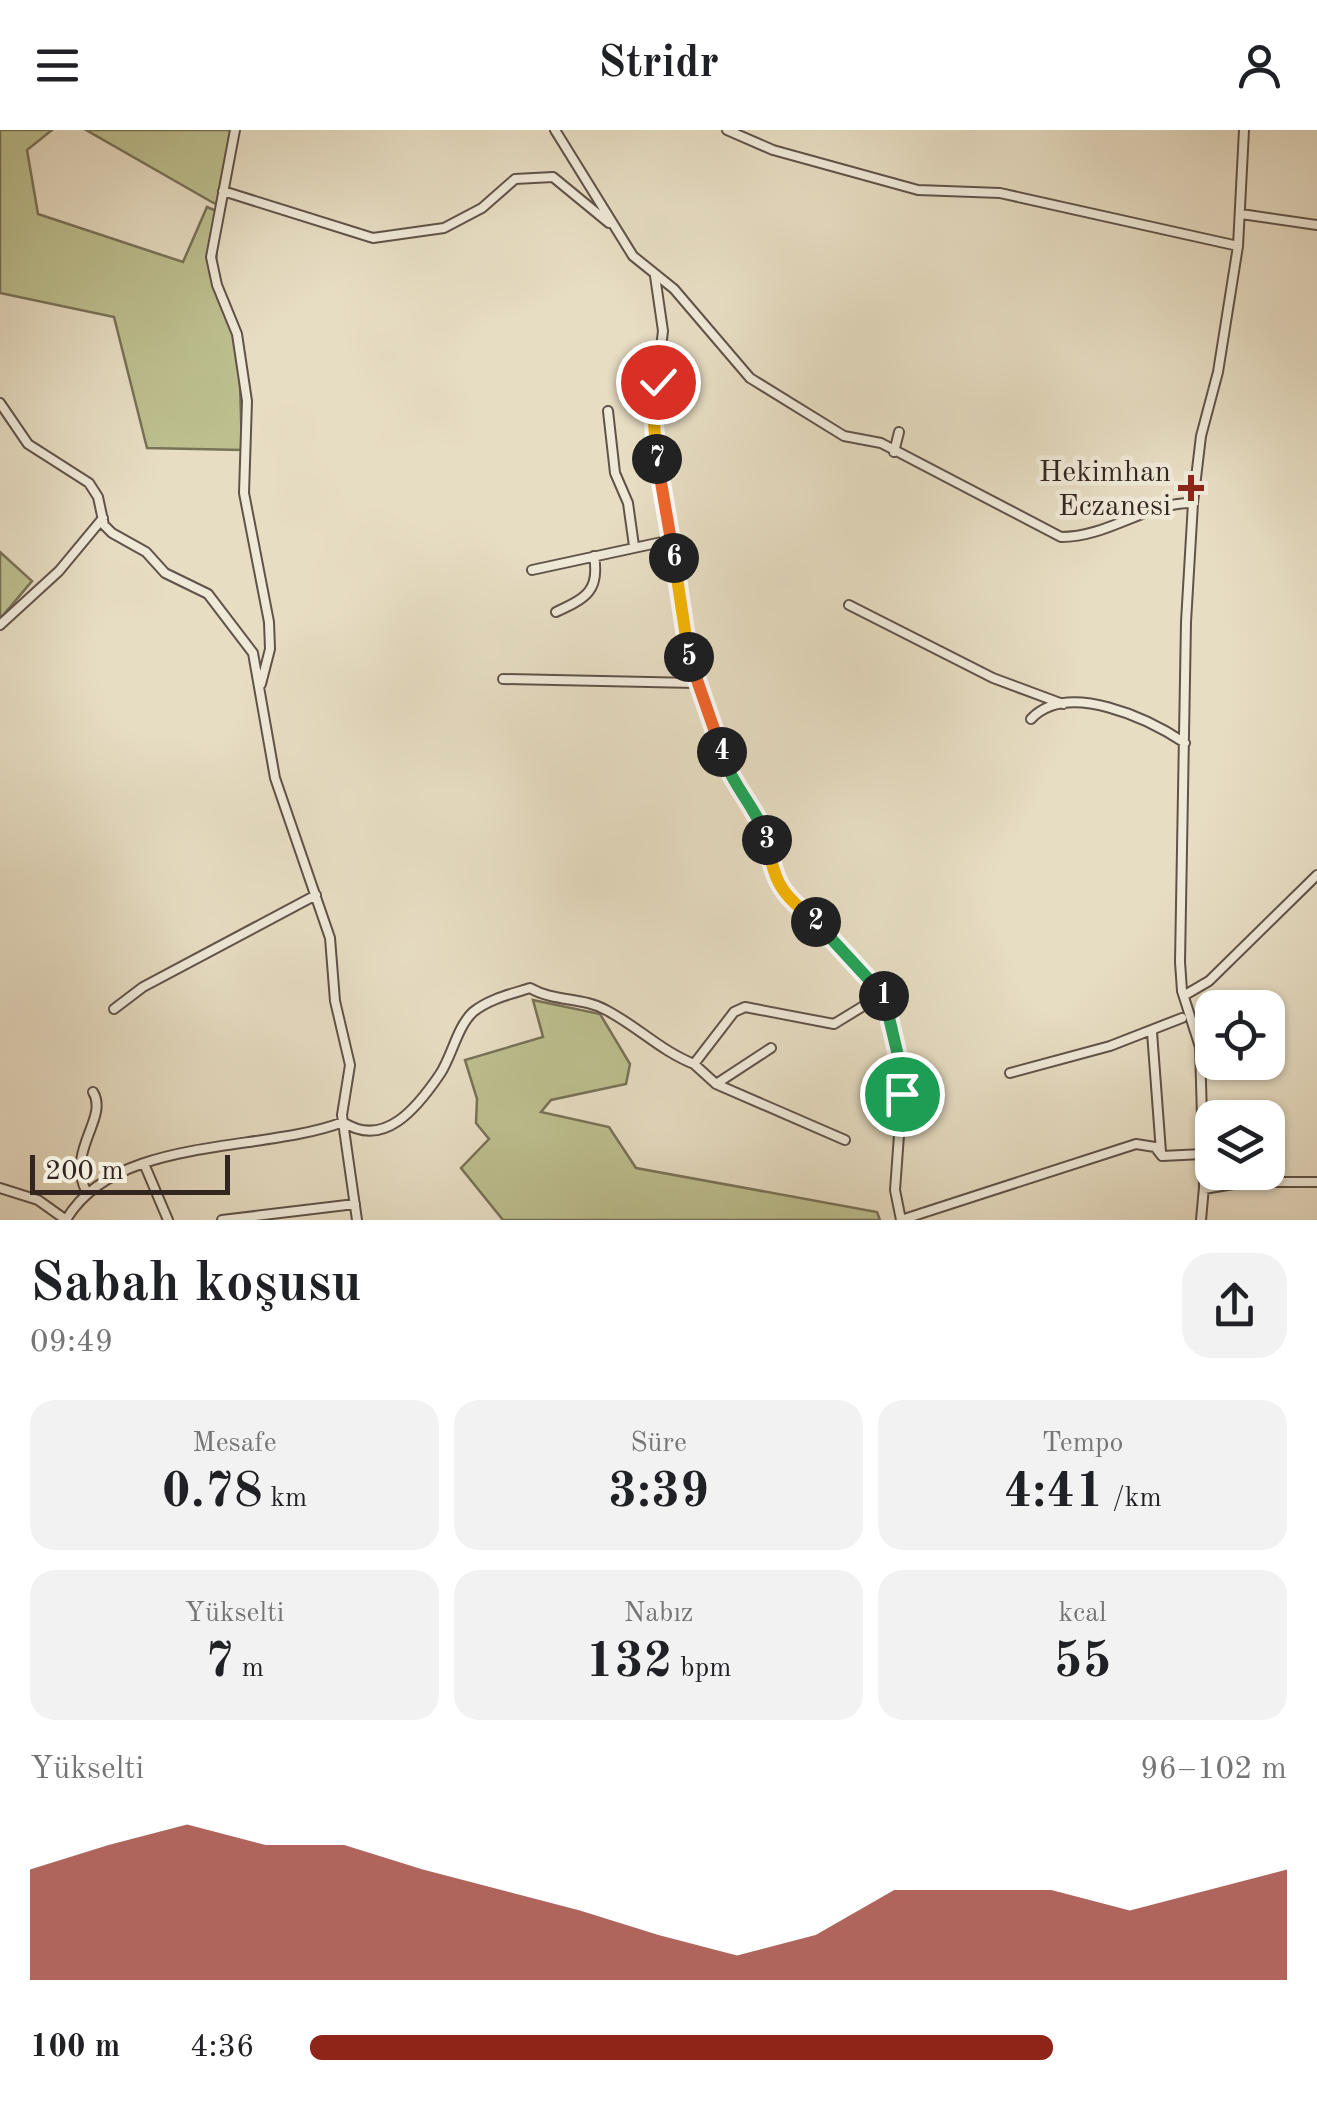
<!DOCTYPE html>
<html lang="tr">
<meta charset="utf-8">
<style>
:root{--surface:#fff;--page:#f2f2f2;--text:#202124;--muted:#757577;--accent:#8f2418}
body{margin:0;font-family:"Old Standard TT",serif;background:var(--page);color:var(--text);height:100vh;display:flex;flex-direction:column;font-size:38px;white-space:nowrap}
*{box-sizing:border-box;margin:0}
p{font-size:32px;color:var(--muted)}
.icon{flex:none;width:55px;height:55px;fill:none;stroke:currentColor;stroke-width:2;stroke-linecap:round;stroke-linejoin:round}
.map{position:relative;height:1090px;overflow:hidden}
.side{display:flex;flex-direction:column;background:var(--surface);flex:1}
.side>*{flex:none}
.controls{position:absolute;left:1195px;top:860px;display:grid;gap:20px}
.controls a{display:grid;place-items:center;width:90px;height:90px;border-radius:20px;background:var(--surface);box-shadow:0 2px 8px #0004;font-size:50px}
.scale{position:absolute;left:30px;bottom:25px;width:200px;box-sizing:border-box;padding-left:10px;border:5px solid #332520;border-top:0;font-size:28px;line-height:35px;white-space:nowrap;color:#332520;-webkit-text-stroke:8px #efe9d8;paint-order:stroke}
.pin{position:absolute;display:grid;place-items:center;width:85px;height:85px;color:#fff;margin:-42px;border:5px solid #fff;border-radius:50%;box-shadow:0 2px 10px #0007}
.km{position:absolute;width:50px;height:50px;margin:-25px;border-radius:50%;background:#222;color:#fff;font-size:28px;line-height:50px;text-align:center}
.round{display:grid;place-items:center;flex:none;width:105px;height:105px;border-radius:30px;background:var(--page)}
.overview{display:flex;align-items:center;justify-content:space-between;height:170px;padding:0 30px}
h1{font-size:55px;font-weight:800;line-height:75px}
.stats{display:grid;grid-template-columns:repeat(3,1fr);gap:15px;height:170px;padding:10px 30px}
.stats div{display:grid;align-content:center;border-radius:25px;background:var(--page);text-align:center}
.stats b{font-size:50px;font-weight:800}
.stats small{font-size:28px;font-weight:400}
.stats p{font-size:28px}
.chart{height:280px;padding:20px 30px}
.chart p{display:flex;justify-content:space-between}
.chart svg{width:100%;height:180px;margin-top:10px;fill:var(--accent);opacity:.7}
ul{padding:0 30px;list-style:none;font-size:32px}
li{display:grid;grid-template-columns:160px 120px 1fr;align-items:center;height:75px}
li i{height:25px;border-radius:12px;background:var(--accent)}
header{display:flex;justify-content:space-between;align-items:center;height:130px;padding:0 30px;background:var(--surface);font-size:45px;font-weight:800}
.map>svg:first-child{display:block}
.green{fill:#bdbf8f;stroke:#787258;stroke-width:2.5}
.lines{fill:none;stroke-linecap:round;stroke-linejoin:round}
.minor-casing{stroke:#605349;stroke-width:12}
.minor{stroke:#efe9d8;stroke-width:8}
.split-1-casing{stroke:#fff;stroke-width:20}
.split-2-casing{stroke:#fff;stroke-width:20}
.split-3-casing{stroke:#fff;stroke-width:20}
.split-4-casing{stroke:#fff;stroke-width:20}
.split-5-casing{stroke:#fff;stroke-width:20}
.split-6-casing{stroke:#fff;stroke-width:20}
.split-7-casing{stroke:#fff;stroke-width:20}
.split-8-casing{stroke:#fff;stroke-width:20}
.split-1{stroke:#22a559;stroke-width:12}
.split-2{stroke:#22a559;stroke-width:12}
.split-3{stroke:#f5b400;stroke-width:12}
.split-4{stroke:#22a559;stroke-width:12}
.split-5{stroke:#f0652b;stroke-width:12}
.split-6{stroke:#f5b400;stroke-width:12}
.split-7{stroke:#f0652b;stroke-width:12}
.split-8{stroke:#f5b400;stroke-width:12}
.poi-dot{fill:#8f2418;stroke:#efe9d8;stroke-width:4}
.labels{text-anchor:middle;stroke-width:9;stroke-linejoin:round;paint-order:stroke}
.poi-label{font-size:30px;fill:#332520;stroke:#efe9d8;text-anchor:end}
</style>
<header><svg class="icon" aria-label="menu" viewBox="0 0 24 24"><path d="M4 6h16M4 12h16M4 18h16"/></svg>Stridr<svg class="icon" aria-label="person" viewBox="0 0 24 24"><circle cx="12" cy="8" r="4"/><path d="M4 21q1-7 8-7t8 7"/></svg></header>
<div class="map">
<svg width="1317" height="1090" viewBox="0 0 1317 1090">
<rect width="100%" height="100%" fill="#e7ddc3"/>
<filter id="stains"><feTurbulence type="fractalNoise" baseFrequency=".002" numOctaves="4"/><feColorMatrix values="0 0 0 0 .2 0 0 0 0 .09 0 0 0 0 .02 0 0 0 .5 -.17"/></filter>
<radialGradient id="worn" r=".72"><stop offset=".6" stop-color="#630" stop-opacity="0"/><stop offset="1" stop-color="#630" stop-opacity=".3"/></radialGradient>
<!-- green -->
<path class="green" d="M0,0H52L27,20L38,84L183,132L207,77L219,82L215,149L239,221L242,320L147,318L114,187L0,163Z
M86,0H232L220,76L210,71Z
M0,422L32,451L0,489Z
M533,870L600,884L630,934L626,954L551,970L541,982L609,997L636,1038L877,1082L880,1090H503L461,1038L489,1009L476,993L477,969L465,930L543,907Z"/>
<g class="lines">
<defs>
<path id="minor" d="M235,0L211,127L217,155L237,204L247,271L244,363L269,492L270,519L261,554
M555,0L633,126L674,159L750,248L844,306L881,313L1061,407C1109,407 1147,372 1193,373
M727,0L773,20L918,60L1000,63L1238,116
M223,61L373,108L444,98L482,78L515,49L553,47L609,93
M1241,84L1317,95
M655,146L663,201L653,281L657,333L693,545L727,640L760,689L771,739L783,764L856,831L886,870L902,964L895,1060L901,1090
M0,273L28,314L89,353L98,367L104,395L112,403L146,422L165,443L208,464L253,523L275,648L330,808L335,871L350,935L342,985L357,1090
M608,281L615,343L628,373L634,416
M894,322L899,302
M532,440L671,410
M849,475L993,548L1063,574
M556,482C586,468 600,461 594,426
M0,495L59,441L103,388
M503,549L695,553
M1031,589C1068,550 1149,589 1185,613
M1185,865L1209,851L1317,745
M114,879L143,857L316,765
M1152,902L1161,1022
M694,934L716,954L845,1010
M1010,943L1110,916L1182,888
M716,954L771,918
M145,1036L168,1090
M0,1058L38,1070L66,1090
M1204,1059L1245,1052H1317
M86,1061C66,1020 109,988 93,962
M66,1090C115,1005 263,1023 343,992C384,1019 417,978 440,944C452,926 457,897 473,882C489,869 511,864 530,858C554,872 583,867 606,880C637,896 661,921 694,934L734,882L745,877L834,894L883,864
M222,1090L355,1074
M901,1090L1136,1014L1155,1017L1162,1026L1203,1024
M1201,1090L1204,1057L1200,917L1182,861L1180,832L1186,492L1193,373L1201,306L1218,242L1238,116L1244,0"/>
</defs>
<!-- minor casing -->
<use href="#minor" class="minor-casing"/>
<!-- minor -->
<use href="#minor" class="minor"/>
</g>
<g class="lines">
<defs>
<path id="split-1" d="M884,866L899,930L902,964"/>
<path id="split-2" d="M816,792L884,866"/>
<path id="split-3" d="M767,710C775,756 781,762 816,792"/>
<path id="split-4" d="M722,622C731,655 757,678 767,710"/>
<path id="split-5" d="M689,527L722,622"/>
<path id="split-6" d="M674,428L689,527"/>
<path id="split-7" d="M657,329L674,428"/>
<path id="split-8" d="M657,329L653,282L658,252"/>
</defs>
<!-- split-1 casing -->
<use href="#split-1" class="split-1-casing"/>
<!-- split-2 casing -->
<use href="#split-2" class="split-2-casing"/>
<!-- split-3 casing -->
<use href="#split-3" class="split-3-casing"/>
<!-- split-4 casing -->
<use href="#split-4" class="split-4-casing"/>
<!-- split-5 casing -->
<use href="#split-5" class="split-5-casing"/>
<!-- split-6 casing -->
<use href="#split-6" class="split-6-casing"/>
<!-- split-7 casing -->
<use href="#split-7" class="split-7-casing"/>
<!-- split-8 casing -->
<use href="#split-8" class="split-8-casing"/>
<!-- split-1 -->
<use href="#split-1" class="split-1"/>
<!-- split-2 -->
<use href="#split-2" class="split-2"/>
<!-- split-3 -->
<use href="#split-3" class="split-3"/>
<!-- split-4 -->
<use href="#split-4" class="split-4"/>
<!-- split-5 -->
<use href="#split-5" class="split-5"/>
<!-- split-6 -->
<use href="#split-6" class="split-6"/>
<!-- split-7 -->
<use href="#split-7" class="split-7"/>
<!-- split-8 -->
<use href="#split-8" class="split-8"/>
</g>
<!-- markers -->
<path class="poi-dot" d="M1186 343h10v10h10v10h-10v10h-10v-10h-10v-10h10z"/>
<g class="labels">
<!-- poi labels -->
<g class="poi-label">
<text x="1171" y="351">Hekimhan<tspan x="1171" dy="34">Eczanesi</tspan></text>
</g>
</g>
<rect width="100%" height="100%" filter="url(#stains)"/>
<rect width="100%" height="100%" fill="url(#worn)"/>
</svg>
<div class="controls">
<a><svg class="icon" aria-label="locate" viewBox="0 0 24 24"><circle cx="12" cy="12" r="6"/><path d="M12 2v4M12 18v4M2 12h4M18 12h4"/></svg></a>
<a><svg class="icon" aria-label="layers" viewBox="0 0 24 24"><path d="M12 4l9 5-9 5-9-5zM3 14l9 5 9-5"/></svg></a>
</div>
<div class="scale">200 m</div>
<div class="pin" style="left:902px;top:964px;background:#1e9e55"><svg class="icon" aria-label="arrive" viewBox="0 0 24 24"><path d="M6 21V4h12l-3 4 3 4H6"/></svg></div>
<div class="pin" style="left:658px;top:252px;background:#d93025"><svg class="icon" aria-label="check" viewBox="0 0 24 24"><path d="M5 12l5 5 9-10"/></svg></div>
<b class="km" style="left:884px;top:866px">1</b>
<b class="km" style="left:816px;top:792px">2</b>
<b class="km" style="left:767px;top:710px">3</b>
<b class="km" style="left:722px;top:622px">4</b>
<b class="km" style="left:689px;top:527px">5</b>
<b class="km" style="left:674px;top:428px">6</b>
<b class="km" style="left:657px;top:329px">7</b>
</div>
<section class="side">
<div class="overview"><div><h1>Sabah koşusu</h1><p>09:49</p></div><a class="round"><svg class="icon" aria-label="share" viewBox="0 0 24 24"><path d="M12 15V3M7 8l5-5 5 5M5 13v7h14v-7"/></svg></a></div>
<div class="stats">
<div><p>Mesafe</p><b>0.78<small> km</small></b></div>
<div><p>Süre</p><b>3:39</b></div>
<div><p>Tempo</p><b>4:41<small> /km</small></b></div>
</div>
<div class="stats">
<div><p>Yükselti</p><b>7<small> m</small></b></div>
<div><p>Nabız</p><b>132<small> bpm</small></b></div>
<div><p>kcal</p><b>55</b></div>
</div>
<div class="chart"><p><span>Yükselti</span>96–102 m</p>
<svg viewBox="0 0 160 44" preserveAspectRatio="none"><path d="M0 44V17L10 11L20 6L30 11L40 11L50 17L60 22L70 27L80 33L90 38L100 33L110 22L120 22L130 22L140 27L150 22L160 17V44z"/></svg>
</div>
<ul>
<li><b>100 m</b>4:36<i style="width:76%"></i></li>
</ul>
</section>
